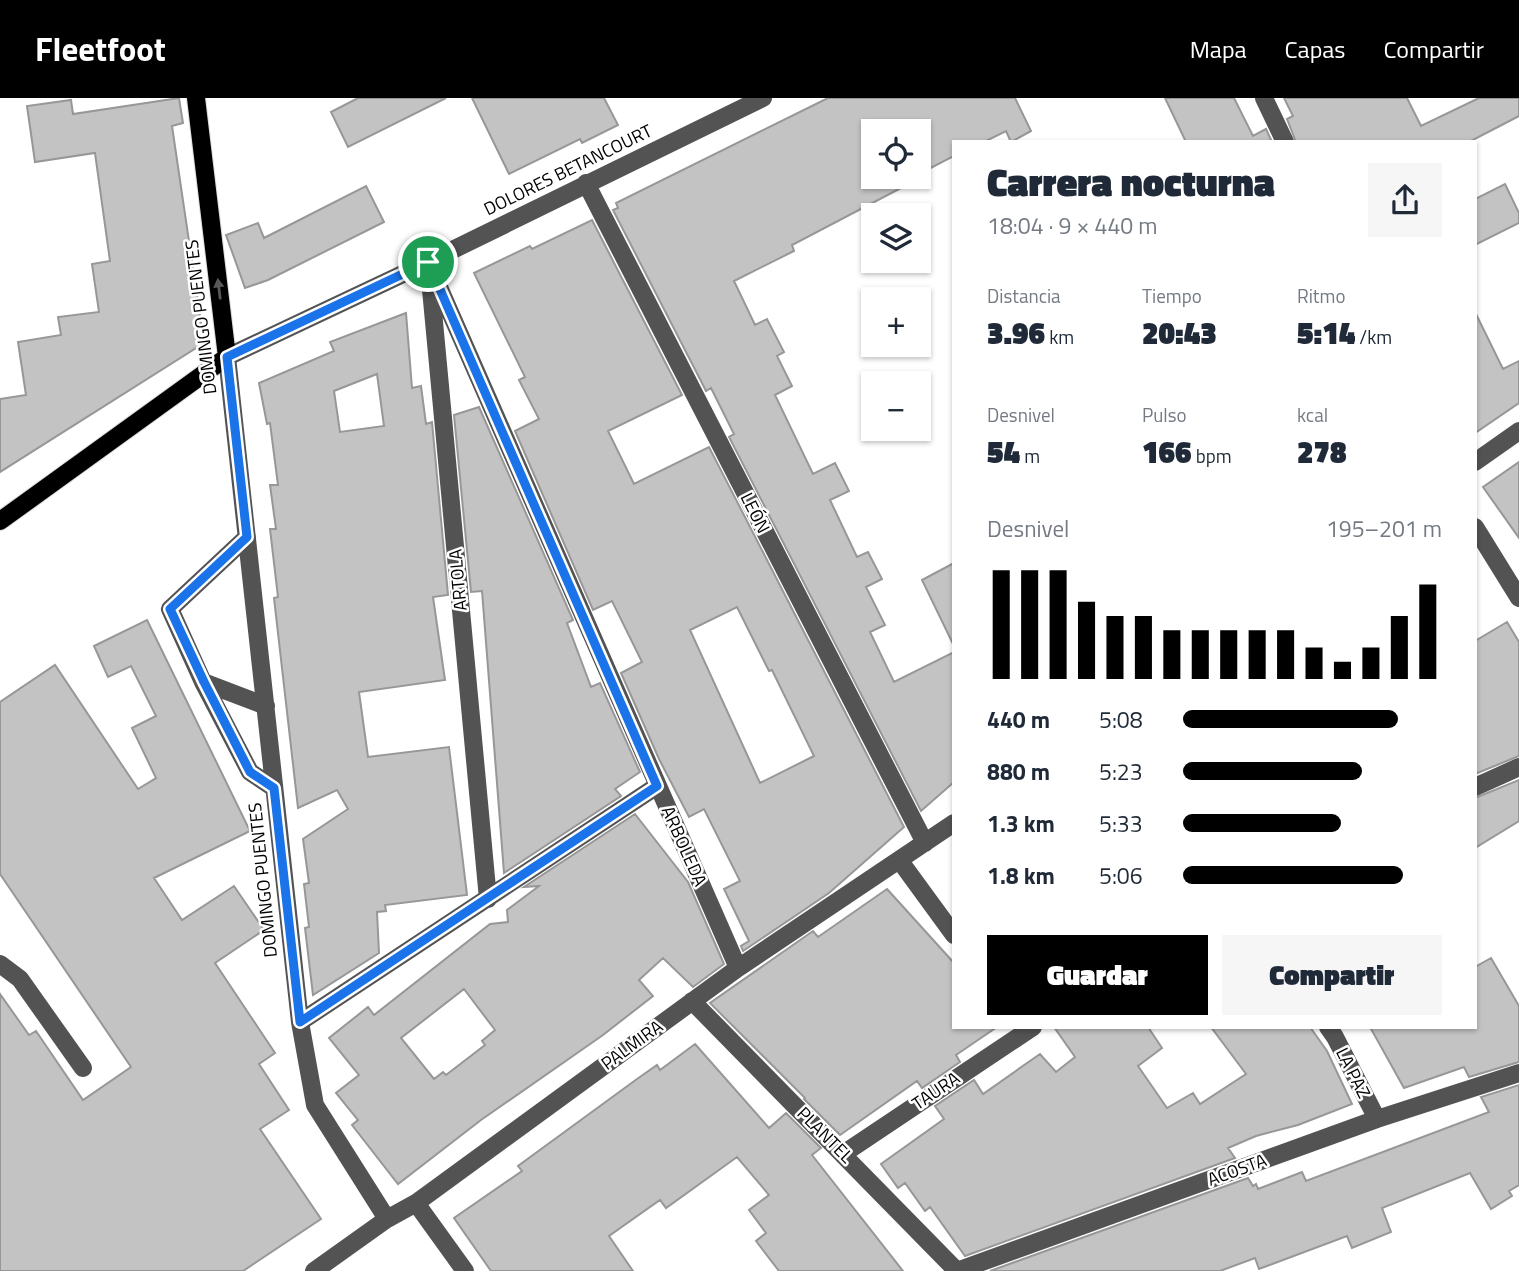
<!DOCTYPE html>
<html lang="es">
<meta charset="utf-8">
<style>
:root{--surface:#fff;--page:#f6f6f7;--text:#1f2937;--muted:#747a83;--accent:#000}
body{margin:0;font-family:"Titillium Web",sans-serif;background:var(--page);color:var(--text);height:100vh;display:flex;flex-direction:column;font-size:26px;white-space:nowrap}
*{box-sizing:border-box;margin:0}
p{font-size:23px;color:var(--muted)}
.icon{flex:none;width:38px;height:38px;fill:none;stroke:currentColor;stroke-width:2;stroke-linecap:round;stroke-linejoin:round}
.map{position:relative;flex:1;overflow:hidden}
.panel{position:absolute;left:952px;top:42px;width:525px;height:889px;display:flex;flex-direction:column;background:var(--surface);border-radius:0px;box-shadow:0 2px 5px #0004}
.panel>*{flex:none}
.controls{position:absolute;left:861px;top:21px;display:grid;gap:14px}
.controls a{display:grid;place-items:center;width:70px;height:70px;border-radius:0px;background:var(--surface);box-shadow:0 2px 5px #0004;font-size:35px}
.pin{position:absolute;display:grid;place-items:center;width:60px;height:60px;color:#fff;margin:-30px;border:4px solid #fff;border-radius:50%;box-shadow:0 2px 7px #0007}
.round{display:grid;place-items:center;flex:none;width:74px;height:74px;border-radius:0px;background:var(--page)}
.summary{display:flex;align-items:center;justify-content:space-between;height:119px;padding:0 35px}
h1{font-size:38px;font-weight:800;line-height:52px}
.metrics{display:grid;grid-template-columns:repeat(3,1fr);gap:10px;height:119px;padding:7px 35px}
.metrics div{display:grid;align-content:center}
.metrics b{font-size:30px;font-weight:800}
.metrics small{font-size:19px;font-weight:400}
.metrics p{font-size:19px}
.chart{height:196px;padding:14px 35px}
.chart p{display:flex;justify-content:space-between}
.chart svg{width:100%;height:126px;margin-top:7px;stroke:var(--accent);stroke-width:6}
.primary-button{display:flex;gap:14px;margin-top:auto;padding:14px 35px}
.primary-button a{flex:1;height:80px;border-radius:0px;background:var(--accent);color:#fff;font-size:28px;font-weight:800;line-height:80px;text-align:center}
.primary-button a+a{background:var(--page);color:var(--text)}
ul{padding:0 35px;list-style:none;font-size:23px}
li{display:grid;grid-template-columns:112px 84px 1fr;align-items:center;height:52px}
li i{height:18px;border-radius:9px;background:var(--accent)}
header{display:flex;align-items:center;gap:42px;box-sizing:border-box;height:98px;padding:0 35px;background:var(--accent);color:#fff}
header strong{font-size:33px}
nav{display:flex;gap:38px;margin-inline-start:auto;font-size:24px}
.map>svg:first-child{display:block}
.building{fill:#c3c3c3;stroke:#979797;stroke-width:2;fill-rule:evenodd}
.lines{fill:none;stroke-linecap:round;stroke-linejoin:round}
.major-casing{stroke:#dbdbdb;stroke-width:20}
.minor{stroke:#535353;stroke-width:18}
.major{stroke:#000;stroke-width:18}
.oneway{fill:#595959}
.route-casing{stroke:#fff;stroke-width:14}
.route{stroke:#1a73e8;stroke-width:9}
.labels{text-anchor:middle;stroke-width:5;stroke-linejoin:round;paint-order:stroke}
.street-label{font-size:18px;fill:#000;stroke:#fff}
</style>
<header>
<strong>Fleetfoot</strong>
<nav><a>Mapa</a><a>Capas</a><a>Compartir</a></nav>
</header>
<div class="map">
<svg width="1519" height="1173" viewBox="0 0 1519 1173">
<rect width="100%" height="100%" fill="#fff"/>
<!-- building -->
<path class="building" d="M179,0L183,25L172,28L204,245L0,374V301L26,297L18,244L61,237L58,219L99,214L92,166L110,163L95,55L35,64L27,8L71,2L73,16Z
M358,0H446L348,49L331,14Z
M472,0H604L618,27L582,45L580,41L509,76Z
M828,0H1015L1031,33L1011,44L1006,33L984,44H954V58L919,76V33H873V79H922L792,147L794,153L734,183L755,227L767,221L784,254L777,258L792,288L775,297L813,376L835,365L849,393L830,402L857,459L868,454L882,481L866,489L885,527L870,534L894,584L954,554V684L921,713L729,339L734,336L711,290L706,293L703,287L613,112L618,110L616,105Z
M1165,0H1234L1253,38L1266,31L1272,44H1186Z
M1284,0H1407L1421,28L1479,0H1519V18L1469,44H1296L1287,21L1293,18Z
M1505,86L1519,115V125L1475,147V101Z
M366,88L384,124L268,182L245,190L226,137L258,125L264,140Z
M592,122L682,297L608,333L634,386L709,349L904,729L829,795L743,853L741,848L749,843L724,791L740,783L704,711L689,719L659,661L621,575L642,564L612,503L593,512L515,333L539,321L519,282L525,279L474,175L530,148L532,151ZM737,509L769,573L772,572L814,658L760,685L690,532Z
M1475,214L1503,271L1519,263V305L1475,335Z
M406,215L412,290L421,288L426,326L432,324L448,497L433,499L445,582L359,594L368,659L449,649L467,797L385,807L386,813L377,814L379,855L313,897L305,830L309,829L304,786L309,785L303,741L348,711L337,692L298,710L274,500L278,499L270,431H276L270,387H278L270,325L267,326L259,285L334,253L330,244ZM377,276L384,328L340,334L334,293Z
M479,309L573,522L567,525L591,589L600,585L640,674L615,691L621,698L504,775L482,493L471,494L454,317Z
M1519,364V440L1483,389Z
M954,465V548L922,482Z
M147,522L250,733L154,780L182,822L234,788L264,832L215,865L275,955L259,966L289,1012L260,1031L321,1121L243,1173H0V896L29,937L36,933L83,1002L131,969L0,776V604L55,567L138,691L156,680L132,630L156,618L131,568L108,579L94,548Z
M1507,524L1519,544V658L1475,676V543Z
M1519,682V723L1475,750V700Z
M635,716L688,784L724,866L693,889L663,860L639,882L653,898L603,937L481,1022L398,1086L352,1027L358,1022L336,995L359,977L329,940L368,909L374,917L490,826L508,824L507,812L539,788L524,789ZM464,891L495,932L482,943L485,947L446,977L443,974L434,981L401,940Z
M887,791L954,865V929H997L956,957L960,964L922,990L917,983L840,1037L804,1001L805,1000L710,905L813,833L818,839Z
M1491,860L1519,908V964L1469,979L1464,969L1404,990L1370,929H1475V869Z
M1054,929H1148L1162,950L1138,968L1167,1010L1193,995L1200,1006L1246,976L1211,929H1310L1327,953L1352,1006L1298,1027L1256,1038L1228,1050L1235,1060L965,1158L930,1109L925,1113L905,1085L898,1090L881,1066L944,1021L935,1008L974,982L983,996L1040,956L1056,974L1075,959Z
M695,946L769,1030L786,1015L821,1050L812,1057L903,1173H779L756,1143L766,1135L749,1112L769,1097L737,1059L666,1110L660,1102L609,1138L633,1173H491L454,1120L522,1073L518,1068L637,981L657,967L660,972Z
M1519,987V1087L1509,1093L1512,1098L1491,1111L1470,1075L1382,1110L1391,1134L1352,1150L1347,1138L1259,1171L1255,1160L1220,1173H990L1248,1080L1253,1088L1256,1086L1258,1091L1302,1074L1306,1083L1489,1014L1481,999Z"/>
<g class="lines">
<defs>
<path id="major" d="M0,423L227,259L196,0"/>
</defs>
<!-- major casing -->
<use href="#major" class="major-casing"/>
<!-- minor -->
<path class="minor" d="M1264,0L1285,44
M586,85L925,745
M428,164L738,870
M430,181L488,801
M1475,364L1519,333
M1475,429L1519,500
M247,439L170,511L203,584L266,608
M203,584L250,674L274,690
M1475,689L1519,669
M900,763L954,837
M0,866L20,881L83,970
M692,903L957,1173L1377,1021L1519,975
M300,924L657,688
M1328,929L1335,939L1377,1021
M843,1056L1033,929
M416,1105L465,1173
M387,1121L315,1007L300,924L227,259L428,164L763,0
M314,1173L387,1121L416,1105L738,870L954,725"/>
<!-- major -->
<use href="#major" class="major"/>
</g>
<!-- one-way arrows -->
<defs><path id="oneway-solid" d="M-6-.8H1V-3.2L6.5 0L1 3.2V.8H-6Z" transform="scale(1.75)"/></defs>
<use class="oneway" href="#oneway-solid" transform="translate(219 191) rotate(-97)"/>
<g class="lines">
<defs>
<path id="route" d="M428,164L657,688L300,924L274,690L250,674L204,584L170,511L247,439L227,259Z"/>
</defs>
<!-- route casing -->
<use href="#route" class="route-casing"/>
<!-- route -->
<use href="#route" class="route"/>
</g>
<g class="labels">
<!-- street labels -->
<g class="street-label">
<text transform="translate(568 72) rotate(-26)" y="6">DOLORES BETANCOURT</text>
<text transform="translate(201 219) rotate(-97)" y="6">DOMINGO PUENTES</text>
<text transform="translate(755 415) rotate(63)" y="6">LEÓN</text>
<text transform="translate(458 482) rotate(-95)" y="6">ARTOLA</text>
<text transform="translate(684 748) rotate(66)" y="6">ARBOLEDA</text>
<text transform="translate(263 782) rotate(-96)" y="6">DOMINGO PUENTES</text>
<text transform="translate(632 947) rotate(-36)" y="6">PALMIRA</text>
<text transform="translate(1353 975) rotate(63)" y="6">LA PAZ</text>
<text transform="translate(936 993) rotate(-34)" y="6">TAURA</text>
<text transform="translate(825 1037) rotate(45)" y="6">PLANTEL</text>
<text transform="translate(1237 1072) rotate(-20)" y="6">ACOSTA</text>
</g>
</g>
</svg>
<div class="controls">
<a><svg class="icon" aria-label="locate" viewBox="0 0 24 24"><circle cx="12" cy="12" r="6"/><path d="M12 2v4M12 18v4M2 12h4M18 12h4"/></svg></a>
<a><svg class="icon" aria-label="layers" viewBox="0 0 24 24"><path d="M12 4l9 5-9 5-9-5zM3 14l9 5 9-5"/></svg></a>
<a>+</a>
<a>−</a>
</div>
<div class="pin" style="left:428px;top:164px;background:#1e9e55"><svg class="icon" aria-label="arrive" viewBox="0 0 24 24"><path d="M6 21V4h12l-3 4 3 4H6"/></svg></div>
<section class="panel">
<div class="summary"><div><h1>Carrera nocturna</h1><p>18:04 · 9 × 440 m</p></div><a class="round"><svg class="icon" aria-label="share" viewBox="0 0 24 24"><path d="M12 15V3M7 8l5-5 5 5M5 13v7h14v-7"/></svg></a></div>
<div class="metrics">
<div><p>Distancia</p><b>3.96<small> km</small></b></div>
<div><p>Tiempo</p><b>20:43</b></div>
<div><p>Ritmo</p><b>5:14<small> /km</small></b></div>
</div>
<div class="metrics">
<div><p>Desnivel</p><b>54<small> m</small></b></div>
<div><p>Pulso</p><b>166<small> bpm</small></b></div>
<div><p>kcal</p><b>278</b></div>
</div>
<div class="chart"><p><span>Desnivel</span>195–201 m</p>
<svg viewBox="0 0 160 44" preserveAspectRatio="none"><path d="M5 44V6M15 44V6M25 44V6M35 44V17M45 44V22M55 44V22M65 44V27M75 44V27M85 44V27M95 44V27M105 44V27M115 44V33M125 44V38M135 44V33M145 44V22M155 44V11"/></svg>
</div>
<ul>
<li><b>440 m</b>5:08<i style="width:83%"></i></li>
<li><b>880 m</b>5:23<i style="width:69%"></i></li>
<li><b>1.3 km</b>5:33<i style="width:61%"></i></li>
<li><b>1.8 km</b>5:06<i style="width:85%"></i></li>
</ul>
<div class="primary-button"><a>Guardar</a><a>Compartir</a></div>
</section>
</div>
